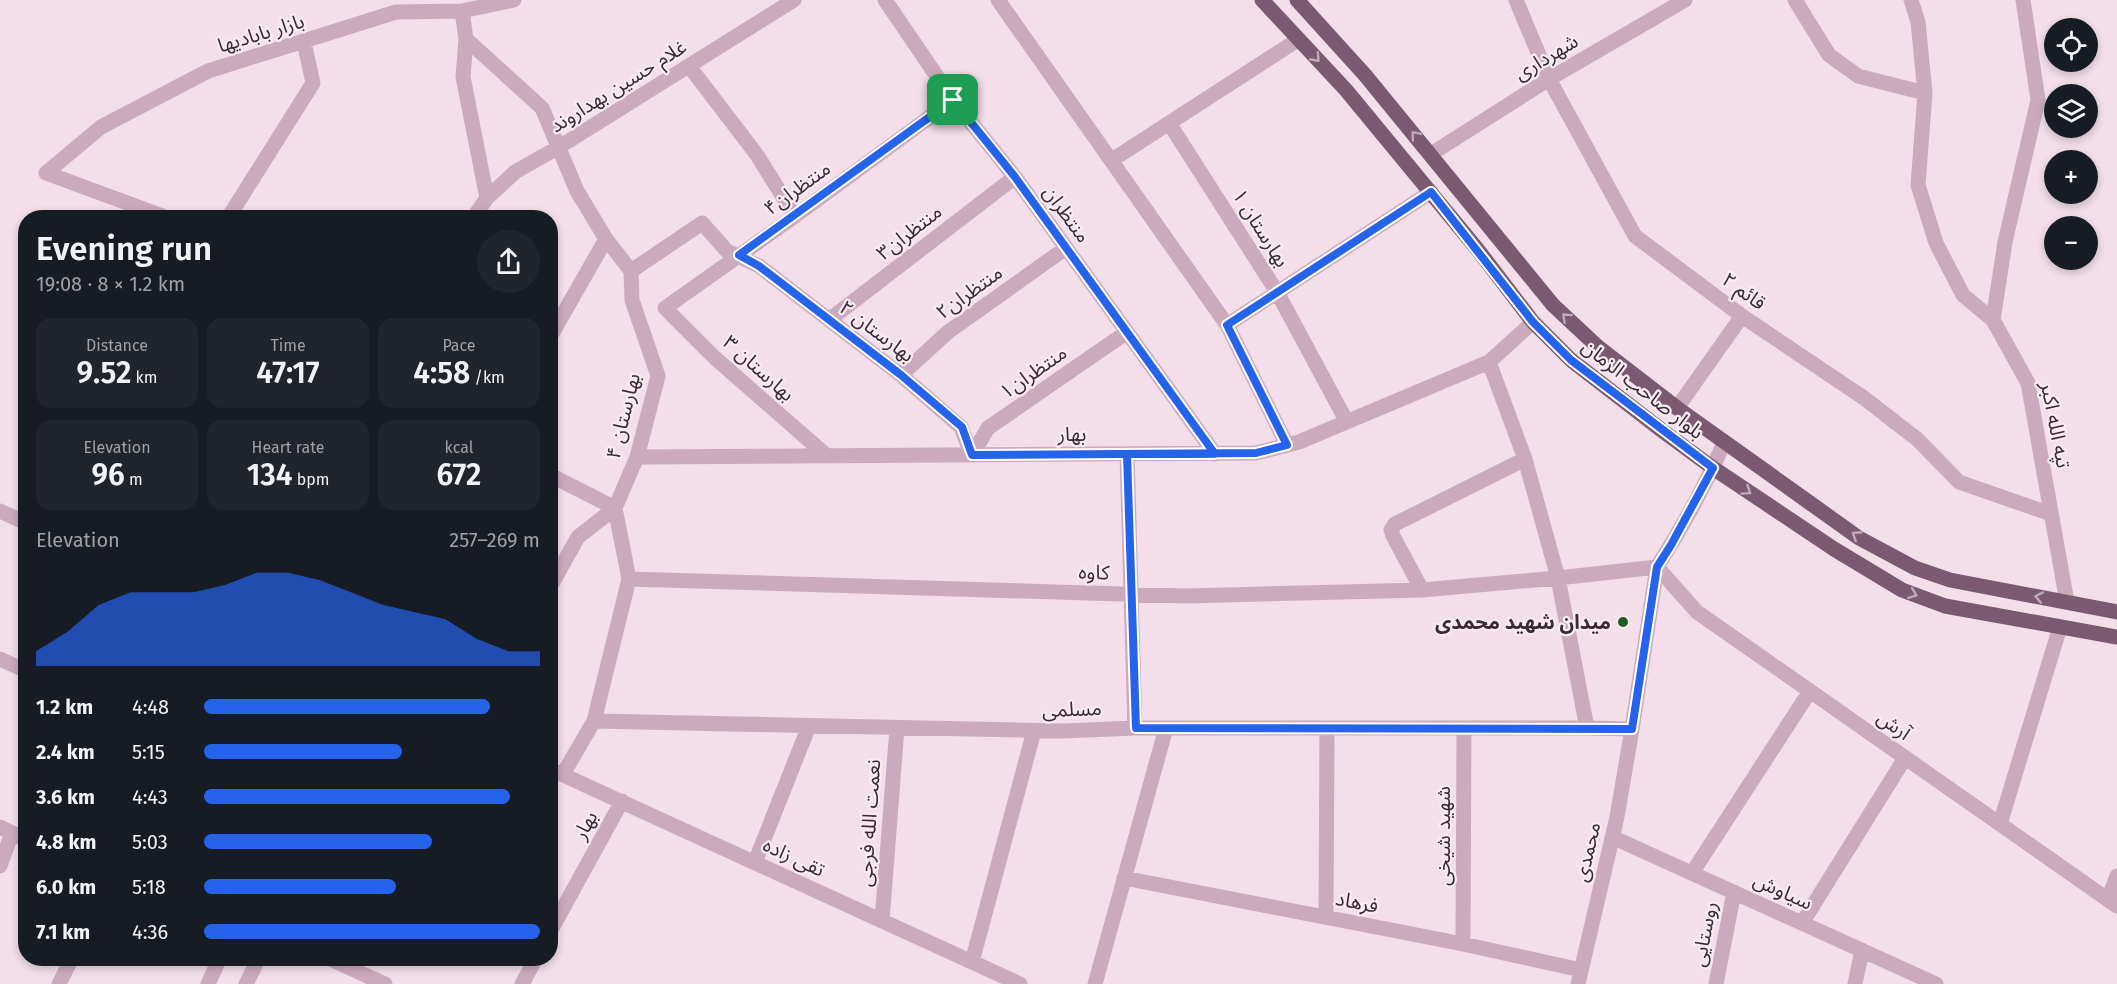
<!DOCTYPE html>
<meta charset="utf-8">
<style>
:root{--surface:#171b24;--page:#20242c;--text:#f1f3f6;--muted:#9ea1a6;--accent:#2563eb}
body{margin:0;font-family:"Fira Sans","Noto Sans Arabic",sans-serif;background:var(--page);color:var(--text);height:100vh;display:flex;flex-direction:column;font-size:22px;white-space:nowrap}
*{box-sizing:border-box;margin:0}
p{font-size:20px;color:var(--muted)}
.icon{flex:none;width:33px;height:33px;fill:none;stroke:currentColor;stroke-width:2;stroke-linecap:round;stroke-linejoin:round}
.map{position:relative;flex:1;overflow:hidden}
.drawer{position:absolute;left:18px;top:210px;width:540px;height:756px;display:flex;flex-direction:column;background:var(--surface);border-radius:24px;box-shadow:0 3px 9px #0003}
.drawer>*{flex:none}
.buttons{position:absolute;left:2044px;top:18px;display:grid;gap:12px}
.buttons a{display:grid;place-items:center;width:54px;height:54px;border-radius:50%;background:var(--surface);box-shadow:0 3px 9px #0003;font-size:30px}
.pin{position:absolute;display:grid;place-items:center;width:51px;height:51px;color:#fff;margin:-26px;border-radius:12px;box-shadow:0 3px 9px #0006}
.round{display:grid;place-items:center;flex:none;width:63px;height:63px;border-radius:32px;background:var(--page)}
.headline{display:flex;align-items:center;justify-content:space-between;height:102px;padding:0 18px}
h1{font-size:33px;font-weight:600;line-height:45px}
.metrics{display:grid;grid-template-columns:repeat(3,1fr);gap:9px;height:102px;padding:6px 18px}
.metrics div{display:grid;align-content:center;border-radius:15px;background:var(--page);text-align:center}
.metrics b{font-size:30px;font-weight:600}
.metrics small{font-size:16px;font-weight:400}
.metrics p{font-size:16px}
.chart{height:168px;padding:12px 18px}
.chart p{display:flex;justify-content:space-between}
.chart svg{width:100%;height:108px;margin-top:6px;fill:var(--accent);opacity:.7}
ul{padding:0 18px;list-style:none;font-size:20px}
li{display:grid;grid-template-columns:96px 72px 1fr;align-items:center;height:45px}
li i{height:15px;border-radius:8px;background:var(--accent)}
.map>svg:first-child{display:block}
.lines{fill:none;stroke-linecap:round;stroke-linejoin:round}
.minor{stroke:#ccaabd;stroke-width:15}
.major{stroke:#7b5a71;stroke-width:15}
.oneway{stroke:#c1aab8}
.route-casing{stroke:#fff;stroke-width:12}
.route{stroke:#2563eb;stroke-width:8}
.poi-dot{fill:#1e5c20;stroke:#faebf3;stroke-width:2}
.labels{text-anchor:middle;stroke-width:4.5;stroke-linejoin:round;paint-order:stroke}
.street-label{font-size:20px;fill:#392a35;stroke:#faebf3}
.poi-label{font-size:20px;font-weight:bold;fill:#392a35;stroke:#faebf3;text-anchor:end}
</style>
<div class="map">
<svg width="2117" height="984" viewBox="0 0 2117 984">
<rect width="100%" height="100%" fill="#f3dee9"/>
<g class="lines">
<!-- minor -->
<path class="minor" d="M885,0L953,100L1015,177L1215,454
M998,0L1227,325L1287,445
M1516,0L1549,79L1635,236L1742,316L1864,398L1917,439L1959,482L2051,514
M1795,0L1829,55L1858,76L1925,93
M1911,0L1918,22L1925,93L1918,185L1936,243L1963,295L1993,320L2028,383L2067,602
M462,11L466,39L463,77L487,198
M466,39L542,108L577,191L606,239L631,271L632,300L658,376L637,457L615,508L629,579L594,721L563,774
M689,66L757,155L795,216
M1169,123L1277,292L1347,422
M1431,154L1549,79L1685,0
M1112,160L1299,39
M46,173L101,127L208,71L396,12L462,11L514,0
M46,173L168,218
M228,218L313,83L304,42
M473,218L487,198L515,172L559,147L794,0
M631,271L702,223L727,251L759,266L901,375L961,427L972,455
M829,320L1015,177
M1993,320L2005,242L2038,100L2023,0
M1227,325L1431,192
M550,337L606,239
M901,375L948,332L1066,248
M1677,408L1742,316
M1724,443C1705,486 1682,528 1657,567L1697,612L2117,906
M1127,454L1135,728
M972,455L988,428L1127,332
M827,456L715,358L665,308L795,216L953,100
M637,457L1256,453L1299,442L1489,362
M550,475L615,508
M0,511L26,523
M629,579L1186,596L1422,590L1558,578L1657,567L1632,729L1587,728L1558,578L1525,459L1489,362L1533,322
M550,587L578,537L615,508
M1422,590L1393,536L1391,530L1395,524L1525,459
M0,659L22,669L26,659
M594,721L1063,731L1135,728H1587
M550,769L1020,984
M2000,824L2060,627
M0,827L26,840
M1612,837L1936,984
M755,862L809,726
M0,866L12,833
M1692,873L1810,691
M1124,878L1463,944L1581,970
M2108,900L2117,876
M1326,917L1327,728
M882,921L897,728
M1802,923L1905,758
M550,932L622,801
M1463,944L1464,728
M328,958L385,984
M972,962L1034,731
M59,984L72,958
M208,984L220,958
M246,984L259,958
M522,984L536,958
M1095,984L1166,728
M1578,984L1617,817L1632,729
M1716,984L1734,892
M1855,984L1862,950"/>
<!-- major -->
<path class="major" d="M1262,0L1346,90L1478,250L1533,322L1571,360L1664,432L1713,468L1834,549L1902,590L1945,606L2117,637
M1297,0L1365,75L1553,305L1598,347L1677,408L1859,538L1915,568L1950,580L2117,612"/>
</g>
<!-- one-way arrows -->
<defs><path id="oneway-chevron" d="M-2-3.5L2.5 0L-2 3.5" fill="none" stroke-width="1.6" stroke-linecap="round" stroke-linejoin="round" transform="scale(1.5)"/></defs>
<g class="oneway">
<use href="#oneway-chevron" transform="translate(1316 58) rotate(47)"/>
<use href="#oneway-chevron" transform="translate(1415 135) rotate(-130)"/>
<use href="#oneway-chevron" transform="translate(1566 317) rotate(-138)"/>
<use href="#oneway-chevron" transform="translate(1747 491) rotate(34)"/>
<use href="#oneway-chevron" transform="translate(1856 535) rotate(-147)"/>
<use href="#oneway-chevron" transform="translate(1913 594) rotate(21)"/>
<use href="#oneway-chevron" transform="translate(2039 597) rotate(-169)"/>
</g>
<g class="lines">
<defs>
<path id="route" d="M953,100L1015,177L1215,454H1127L1136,728L1632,729L1657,567L1671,545L1713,468L1571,360L1533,322L1431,192L1227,325L1287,445L1256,453L972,455L962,427L901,375L759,266L739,255L953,100"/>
</defs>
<!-- route casing -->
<use href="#route" class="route-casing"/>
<!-- route -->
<use href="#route" class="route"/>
</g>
<!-- markers -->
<circle class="poi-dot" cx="1623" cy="622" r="6"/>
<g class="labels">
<!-- street labels -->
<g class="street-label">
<text transform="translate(261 33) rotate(-17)" y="7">بازار بابادیها</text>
<text transform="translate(1546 57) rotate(-31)" y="7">شهرداری</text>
<text transform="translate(618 86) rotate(-32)" y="7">غلام حسین بهداروند</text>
<text transform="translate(797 188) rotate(-36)" y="7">منتظران۴</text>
<text transform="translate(1067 214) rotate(54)" y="7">منتظران</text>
<text transform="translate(1261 228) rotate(58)" y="7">بهارستان ۱</text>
<text transform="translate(909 232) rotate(-38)" y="7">منتظران۳</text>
<text transform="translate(1744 291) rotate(36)" y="7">قائم ۲</text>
<text transform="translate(969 292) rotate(-36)" y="7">منتظران۲</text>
<text transform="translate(877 331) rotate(37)" y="7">بهارستان ۲</text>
<text transform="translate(759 368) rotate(42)" y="7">بهارستان ۳</text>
<text transform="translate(1033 372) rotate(-35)" y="7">منتظران۱</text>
<text transform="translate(1643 389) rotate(38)" y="7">بلوار صاحب الزمان</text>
<text transform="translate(623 416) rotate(-76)" y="7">بهارستان ۴</text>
<text transform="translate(2056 425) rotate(79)" y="7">تپه الله اکبر</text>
<text x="1072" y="441">بهار</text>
<text transform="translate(1094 572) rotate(2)" y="7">کاوه</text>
<text transform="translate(1072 709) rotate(-2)" y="7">مسلمی</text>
<text transform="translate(1894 725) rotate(35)" y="7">آرش</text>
<text transform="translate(869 823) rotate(-86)" y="7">نعمت الله فرجی</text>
<text transform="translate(585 825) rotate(-61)" y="7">بهار</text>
<text transform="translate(1443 836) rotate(-90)" y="7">شهید شیخی</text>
<text transform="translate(1587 852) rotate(-77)" y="7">محمدی</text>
<text transform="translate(794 857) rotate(25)" y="7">تقی زاده</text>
<text transform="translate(1783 891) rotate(24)" y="7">سیاوش</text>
<text transform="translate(1357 902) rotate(11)" y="7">فرهاد</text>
<text transform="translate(1704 934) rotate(-79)" y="7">روستایی</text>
</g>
<!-- poi labels -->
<g class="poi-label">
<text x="1611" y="629">میدان شهید محمدی</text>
</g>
</g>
</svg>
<div class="buttons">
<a><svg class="icon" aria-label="locate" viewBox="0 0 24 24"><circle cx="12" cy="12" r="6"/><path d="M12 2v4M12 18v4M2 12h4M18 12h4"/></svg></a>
<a><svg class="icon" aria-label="layers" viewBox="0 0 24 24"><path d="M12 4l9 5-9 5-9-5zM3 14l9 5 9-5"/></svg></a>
<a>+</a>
<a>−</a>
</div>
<div class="pin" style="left:953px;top:100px;background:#1e9e55"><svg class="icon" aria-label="arrive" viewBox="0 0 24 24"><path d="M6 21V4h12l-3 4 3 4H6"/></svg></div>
<section class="drawer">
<div class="headline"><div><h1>Evening run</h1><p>19:08 · 8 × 1.2 km</p></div><a class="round"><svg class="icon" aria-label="share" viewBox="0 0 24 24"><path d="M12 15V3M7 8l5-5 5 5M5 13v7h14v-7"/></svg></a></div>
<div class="metrics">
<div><p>Distance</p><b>9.52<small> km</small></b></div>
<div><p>Time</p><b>47:17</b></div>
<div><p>Pace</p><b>4:58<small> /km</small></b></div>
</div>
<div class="metrics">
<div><p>Elevation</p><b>96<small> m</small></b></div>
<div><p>Heart rate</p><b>134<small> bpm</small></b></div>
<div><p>kcal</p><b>672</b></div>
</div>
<div class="chart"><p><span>Elevation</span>257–269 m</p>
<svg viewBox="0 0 160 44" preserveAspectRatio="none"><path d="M0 44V38L10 30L20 19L30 14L40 14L50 14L60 11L70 6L80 6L90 9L100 14L110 19L120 22L130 25L140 33L150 38L160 38V44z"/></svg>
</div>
<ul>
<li><b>1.2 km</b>4:48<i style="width:85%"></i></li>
<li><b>2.4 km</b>5:15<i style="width:59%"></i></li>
<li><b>3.6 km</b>4:43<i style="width:91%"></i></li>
<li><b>4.8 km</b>5:03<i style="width:68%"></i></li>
<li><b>6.0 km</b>5:18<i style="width:57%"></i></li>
<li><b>7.1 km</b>4:36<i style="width:100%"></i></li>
</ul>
</section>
</div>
